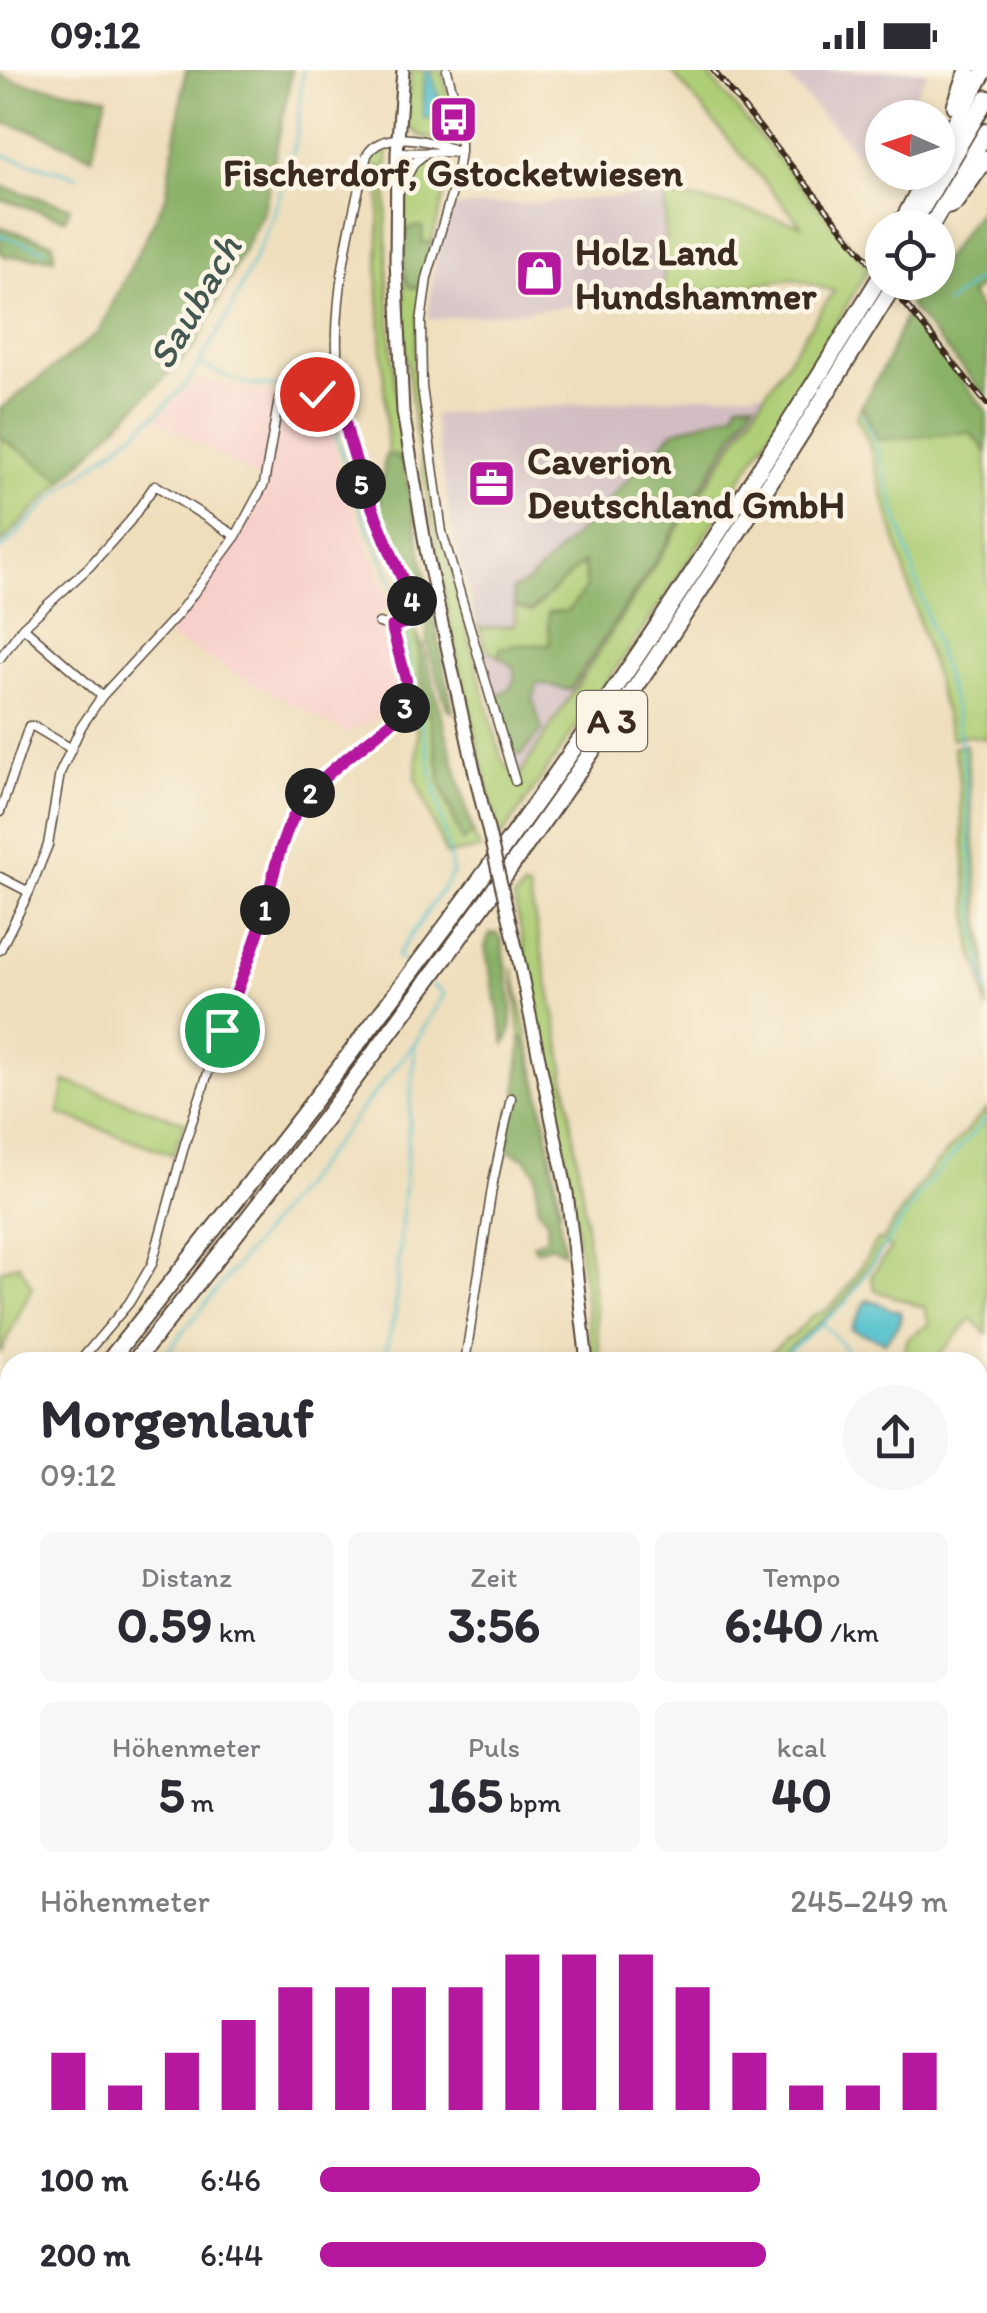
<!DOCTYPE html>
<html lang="de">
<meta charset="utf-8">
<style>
:root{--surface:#fff;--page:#f7f7f7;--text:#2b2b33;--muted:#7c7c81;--accent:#b5179e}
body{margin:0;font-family:Itim,sans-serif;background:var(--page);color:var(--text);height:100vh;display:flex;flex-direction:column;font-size:38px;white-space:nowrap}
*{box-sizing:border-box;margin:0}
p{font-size:32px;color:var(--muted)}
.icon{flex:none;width:55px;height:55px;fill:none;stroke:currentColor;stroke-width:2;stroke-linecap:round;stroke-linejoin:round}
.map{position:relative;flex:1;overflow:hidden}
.side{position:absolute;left:0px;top:1282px;width:988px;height:962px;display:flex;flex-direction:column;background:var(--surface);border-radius:30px 30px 0 0;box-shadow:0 5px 15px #0003}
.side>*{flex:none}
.needle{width:65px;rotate:273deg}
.controls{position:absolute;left:865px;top:30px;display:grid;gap:20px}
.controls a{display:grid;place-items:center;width:90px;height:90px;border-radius:50%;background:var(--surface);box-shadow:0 5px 15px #0003;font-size:50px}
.pin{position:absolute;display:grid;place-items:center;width:85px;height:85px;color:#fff;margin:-42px;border:5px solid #fff;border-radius:50%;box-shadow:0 2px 10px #0007}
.km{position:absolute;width:50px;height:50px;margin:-25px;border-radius:50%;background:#222;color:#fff;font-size:28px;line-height:50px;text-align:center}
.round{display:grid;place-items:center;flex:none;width:105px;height:105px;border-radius:52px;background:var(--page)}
.headline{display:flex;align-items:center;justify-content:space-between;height:170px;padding:0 40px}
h1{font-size:55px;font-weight:700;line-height:75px}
.stats{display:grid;grid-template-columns:repeat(3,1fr);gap:15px;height:170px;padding:10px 40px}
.stats div{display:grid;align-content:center;border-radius:15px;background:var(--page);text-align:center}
.stats b{font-size:50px;font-weight:700}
.stats small{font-size:28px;font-weight:400}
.stats p{font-size:28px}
.chart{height:280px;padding:20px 40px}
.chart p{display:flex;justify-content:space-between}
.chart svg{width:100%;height:180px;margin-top:10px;stroke:var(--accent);stroke-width:6}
ul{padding:0 40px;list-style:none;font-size:32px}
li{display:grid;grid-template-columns:160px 120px 1fr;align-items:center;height:75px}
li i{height:25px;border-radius:12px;background:var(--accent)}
.status{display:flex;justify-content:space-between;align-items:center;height:70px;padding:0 50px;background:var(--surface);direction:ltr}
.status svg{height:28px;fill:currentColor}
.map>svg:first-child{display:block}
.built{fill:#f7d0cb}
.industrial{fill:#d2bec2}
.green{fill:#aece76;stroke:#747c4a;stroke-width:2.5}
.forest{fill:#8ab167;stroke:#626e42;stroke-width:2.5}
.water{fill:#55c1ce;stroke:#487676;stroke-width:2.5}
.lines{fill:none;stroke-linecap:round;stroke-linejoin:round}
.stream{stroke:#55c1ce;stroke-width:2.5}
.street-casing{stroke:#564536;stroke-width:11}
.secondary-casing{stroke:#564536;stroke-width:15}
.highway-casing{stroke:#564536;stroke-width:19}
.street{stroke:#fff;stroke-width:8}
.secondary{stroke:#fff;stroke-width:11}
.highway{stroke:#fff;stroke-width:15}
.rail-casing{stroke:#3b2a1e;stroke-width:6}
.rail{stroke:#fcf5e5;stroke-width:2.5;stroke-dasharray:8;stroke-linecap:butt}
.secondary-bridge-casing{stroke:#564536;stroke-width:15;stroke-linecap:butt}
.secondary-bridge{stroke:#fff;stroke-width:11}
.route-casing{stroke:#fff;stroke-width:20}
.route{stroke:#b5179e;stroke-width:12}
.labels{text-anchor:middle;stroke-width:9;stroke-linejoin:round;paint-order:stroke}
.shield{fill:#fcf5e5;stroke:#75675a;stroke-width:2.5}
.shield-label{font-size:35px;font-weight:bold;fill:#3b2a1e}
.poi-label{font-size:38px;font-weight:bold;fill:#3b2a1e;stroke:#fcf5e5;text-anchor:start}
.water-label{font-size:40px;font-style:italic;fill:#435753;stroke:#fcf5e5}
</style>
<div class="status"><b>09:12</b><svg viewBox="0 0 49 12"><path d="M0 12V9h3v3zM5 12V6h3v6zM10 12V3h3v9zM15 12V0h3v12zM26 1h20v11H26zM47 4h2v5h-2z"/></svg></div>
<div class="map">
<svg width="987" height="2243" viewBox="0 0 987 2243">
<rect width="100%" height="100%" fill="#fcf5e5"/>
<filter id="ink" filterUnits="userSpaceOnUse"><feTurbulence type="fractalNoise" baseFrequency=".01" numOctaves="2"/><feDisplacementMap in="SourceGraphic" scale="20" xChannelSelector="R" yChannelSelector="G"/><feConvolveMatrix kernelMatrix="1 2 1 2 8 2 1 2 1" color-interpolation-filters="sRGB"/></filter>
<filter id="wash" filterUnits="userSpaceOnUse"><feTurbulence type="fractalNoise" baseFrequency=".0048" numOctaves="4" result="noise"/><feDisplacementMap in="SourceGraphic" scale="40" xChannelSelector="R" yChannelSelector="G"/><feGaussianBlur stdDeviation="2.25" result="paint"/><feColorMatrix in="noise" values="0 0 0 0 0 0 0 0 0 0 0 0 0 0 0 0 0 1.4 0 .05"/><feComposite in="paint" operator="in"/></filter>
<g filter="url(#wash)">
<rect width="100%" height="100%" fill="#eedebc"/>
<!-- built -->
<path class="built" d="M198,308L275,324L323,319L341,406L392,535L373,546L380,561L389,568L401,636L346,663L166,566L219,494L266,413L155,349Z"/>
<!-- industrial -->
<path class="industrial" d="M781,0H928L904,47L882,48V88L875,103Z
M666,125L663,227L428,250L435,192L454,137Z
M767,321L517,709L453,462L433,345Z"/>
<!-- green -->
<path class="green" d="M411,0H442L454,50C451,83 411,67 407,51C404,36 410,15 411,0Z
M670,0H704L869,197L802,313L674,514L500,769L453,570L414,351L404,263V150L409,111L414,99L428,88L438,87L445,91L451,99L422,209L414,295L421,350L443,471L502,690L517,709L767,321L834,221L793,209L663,227L666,125L731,136L801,155Z
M378,79L386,80L388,88C383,191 391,294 404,396L395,385L388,386L378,205L381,97L368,95L372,86Z
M862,335L878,370L970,362L987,382V669L964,665L952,669L868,371L856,347Z
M0,367L64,410L0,474Z
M583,491L586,518L568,541L551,575H519L500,578L499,587L486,578L478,554L482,559L515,555V536L532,541Z
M410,558L414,559L421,573L418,570L420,598L440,701C439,717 455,755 463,771L473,763L480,779L446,785L416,709L418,666L398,563Z
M966,675L980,849L987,899V940L980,898L972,883L958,696L953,677Z
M524,818L529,820L559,965L583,1130L601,1292H593L573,1130L552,1014L514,828Z
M513,898L544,1044L561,1140L558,1141L523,969L521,971Z
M65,1011L185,1052L173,1085L59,1044Z
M987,1039V1264L972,1248L933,1292H902L908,1268L929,1254L925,1238L875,1220L871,1206L891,1178L885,1174L845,1230L773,1292H760L786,1269L791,1268L813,1245C840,1241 863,1192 877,1170L882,1171L927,1104Z
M19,1194L32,1217L0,1284V1200Z
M987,1910V2243H643V2235H978V1914Z"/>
<!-- forest -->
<path class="forest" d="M186,0H292L264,140L195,276L64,410L0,367V339L98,263L166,127Z
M0,5L15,11L107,27L92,87L38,62L0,52Z
M0,116L70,137L65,149L0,129Z
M987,129V210L970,225L987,250V327L909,236L926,213L938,212V197Z
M421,156L423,160L422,173L433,172L419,218L410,217C400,198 404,179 408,159Z
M0,157L53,173L54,188L5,186L0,182Z
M906,244L987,341V382L970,362L878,370L862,335L886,293Z
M755,331L662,481L570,620L538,613L533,630L542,660L521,685L509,683L494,628C510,618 517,617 514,597L499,587L500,578L519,575H550L548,542L568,541L586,518L584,492L531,541L515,536L512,520L527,513L579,461L674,361L735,342L738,332Z
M395,385L404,396L453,642L447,638L427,573V548L408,500L399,491L377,434L381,430L373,422V418L382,413L385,386Z
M417,567L423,576L473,763L462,771C457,759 454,748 450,736C446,723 439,716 440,701L420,598Z
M497,863L502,870C505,896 521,953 505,974L485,877L490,864Z
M524,968C547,1034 554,1113 564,1182L550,1175L537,1181L533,1174L546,1168L548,1151L538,1139L536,1103L525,1088L507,1080L506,1077L512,1038L519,1035L523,1028L517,1022L521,971Z
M978,1584L987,1591V1898L978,1903Z
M10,1796V2235H47L40,2243H0V1809Z
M103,2235H250L247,2243H96Z"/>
<!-- water -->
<path class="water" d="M430,0L442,36V41L426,50L423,46L425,1Z
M867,1230C880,1231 886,1240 899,1241L901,1246L899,1253L885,1272L851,1259Z"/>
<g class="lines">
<!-- stream -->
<path class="stream" d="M0,84L79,107
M0,165L45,180
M945,235L987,202
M200,293C241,318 267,319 314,314C334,345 340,382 352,417C369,467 412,535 408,587L453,803L397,886L410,897
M862,344L876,375L954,636C970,709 969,778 976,852C978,875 983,898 987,921
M0,480L54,427L157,344L189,311L228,246L272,150L296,72L303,0
M823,1254L842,1274L851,1292
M159,1292L414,974
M383,1292L395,1243L415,973L444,924L432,915
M775,1292L845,1234L924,1118L987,1048
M0,1676L10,1649
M0,1882L10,1871
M978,1888L982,1898
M0,1994L10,1982"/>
</g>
</g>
<g filter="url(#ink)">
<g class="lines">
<defs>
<path id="street" d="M447,0L460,51V82L456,109L427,208L421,252L422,317L442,462L515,711
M397,83L456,82
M400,120L414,93L425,84
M379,553L392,557L416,548C411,528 402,511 393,492C381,467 371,440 362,414C319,298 338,201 367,85C385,56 434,72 460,82
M23,557L102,626
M0,588L23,557L89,497L113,470L130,451L155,415L236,466
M0,742L29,656H33L70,678
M0,807L29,822
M0,880L29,822L48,775L60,703L81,657L102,626L178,544L236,466L264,414L279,329L338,321
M79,1292L129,1233L152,1194L185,1073L222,960L255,873L288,753L303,730L326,706L386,658L405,639L406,610L392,557
M465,1292L493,1112L511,1028
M0,1386L10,1374
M473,2235L497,2243
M349,2243L353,2235
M458,2243L459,2235
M843,2243V2235"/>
<path id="secondary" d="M403,0L397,83L396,190L403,342L427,485L477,713
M516,877L567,1123L587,1292
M625,2235V2243"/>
<path id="highway" d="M955,36L968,0
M938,84L985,0
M949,136L955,133L987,88
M899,158L928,102
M911,158L987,28
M930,158L987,61
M108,1292C255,1108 402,921 539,728C660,558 773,381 882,204
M134,1292C276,1116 413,935 544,750C668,575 783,394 896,212
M0,1425L10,1413
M0,1455L10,1443"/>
</defs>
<!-- street casing -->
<use href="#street" class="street-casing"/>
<!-- secondary casing -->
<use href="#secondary" class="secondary-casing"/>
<!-- highway casing -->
<use href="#highway" class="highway-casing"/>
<!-- street -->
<use href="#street" class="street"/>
<!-- secondary -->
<use href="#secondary" class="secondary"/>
<!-- highway -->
<use href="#highway" class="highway"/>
<defs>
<path id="rail" d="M713,0L882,207
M887,212L987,334"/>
</defs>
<!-- rail casing -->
<use href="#rail" class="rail-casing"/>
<!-- rail -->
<use href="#rail" class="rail"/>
<defs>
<path id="secondary-bridge" d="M477,713L516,877"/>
</defs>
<!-- secondary-bridge casing -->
<use href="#secondary-bridge" class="secondary-bridge-casing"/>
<!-- secondary-bridge -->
<use href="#secondary-bridge" class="secondary-bridge"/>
</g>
</g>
<g class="lines" filter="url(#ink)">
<defs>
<path id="route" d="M222,960C235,926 249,892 260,857C271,819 279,764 302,733C329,695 373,672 405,639L406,610L392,557L414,549L416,546L412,531C381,460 352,397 338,321L317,324"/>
</defs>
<!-- route casing -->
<use href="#route" class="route-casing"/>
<!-- route -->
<use href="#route" class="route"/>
</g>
<!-- icons -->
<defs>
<symbol id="bus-square" viewBox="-11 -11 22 22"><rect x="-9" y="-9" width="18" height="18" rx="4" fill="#b5179e" stroke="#fcf5e5"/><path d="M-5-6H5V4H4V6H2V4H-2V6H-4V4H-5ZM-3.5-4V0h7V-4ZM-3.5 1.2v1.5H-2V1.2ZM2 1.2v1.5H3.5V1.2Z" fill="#fff"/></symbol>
<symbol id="shop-square" viewBox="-11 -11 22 22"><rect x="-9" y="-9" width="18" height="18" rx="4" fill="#b5179e" stroke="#fcf5e5"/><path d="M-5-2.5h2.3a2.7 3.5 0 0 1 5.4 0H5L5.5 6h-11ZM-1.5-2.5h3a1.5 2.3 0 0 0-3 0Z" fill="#fff"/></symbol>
<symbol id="office-square" viewBox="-11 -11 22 22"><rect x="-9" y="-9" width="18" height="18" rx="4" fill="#b5179e" stroke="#fcf5e5"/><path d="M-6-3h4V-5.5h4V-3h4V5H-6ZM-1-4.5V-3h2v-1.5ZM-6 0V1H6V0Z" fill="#fff"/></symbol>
</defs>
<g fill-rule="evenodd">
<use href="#bus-square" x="426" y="22" width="55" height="55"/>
<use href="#shop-square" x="512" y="176" width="55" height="55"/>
<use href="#office-square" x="464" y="386" width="55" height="55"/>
</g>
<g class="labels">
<!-- shield labels -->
<rect class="shield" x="577" y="621" width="70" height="60" rx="8"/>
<g class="shield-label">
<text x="612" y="663">A 3</text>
</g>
<!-- poi labels -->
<g class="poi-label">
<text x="453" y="116" text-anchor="middle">Fischerdorf, Gstocketwiesen</text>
<text x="575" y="195">Holz Land<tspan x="575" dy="44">Hundshammer</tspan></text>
<text x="527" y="404">Caverion<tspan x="527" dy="44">Deutschland GmbH</tspan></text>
</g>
<!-- water labels -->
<g class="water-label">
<text transform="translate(194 232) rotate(-60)" y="14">Saubach</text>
</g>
</g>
</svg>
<div class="controls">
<a><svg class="needle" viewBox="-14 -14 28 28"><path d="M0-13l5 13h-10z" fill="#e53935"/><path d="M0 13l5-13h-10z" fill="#7c7c81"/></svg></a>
<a><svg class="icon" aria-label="locate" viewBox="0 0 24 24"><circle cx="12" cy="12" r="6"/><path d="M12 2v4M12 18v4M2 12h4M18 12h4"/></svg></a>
</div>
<div class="pin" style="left:222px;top:960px;background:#1e9e55"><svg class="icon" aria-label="arrive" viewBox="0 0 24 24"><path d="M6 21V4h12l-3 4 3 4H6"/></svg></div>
<div class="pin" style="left:317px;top:324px;background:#d93025"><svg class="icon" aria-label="check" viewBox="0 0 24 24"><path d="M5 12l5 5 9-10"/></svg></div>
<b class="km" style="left:265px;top:840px">1</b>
<b class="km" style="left:310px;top:723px">2</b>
<b class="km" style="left:405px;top:638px">3</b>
<b class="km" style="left:412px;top:531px">4</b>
<b class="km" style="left:361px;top:414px">5</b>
<section class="side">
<div class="headline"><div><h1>Morgenlauf</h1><p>09:12</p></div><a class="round"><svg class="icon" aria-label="share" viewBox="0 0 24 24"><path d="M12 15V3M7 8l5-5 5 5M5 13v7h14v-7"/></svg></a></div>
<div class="stats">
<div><p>Distanz</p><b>0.59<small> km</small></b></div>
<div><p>Zeit</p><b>3:56</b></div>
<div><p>Tempo</p><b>6:40<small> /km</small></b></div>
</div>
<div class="stats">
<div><p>Höhenmeter</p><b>5<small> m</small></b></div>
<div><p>Puls</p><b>165<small> bpm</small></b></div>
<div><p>kcal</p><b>40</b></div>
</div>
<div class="chart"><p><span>Höhenmeter</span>245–249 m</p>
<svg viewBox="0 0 160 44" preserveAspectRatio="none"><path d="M5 44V30M15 44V38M25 44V30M35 44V22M45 44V14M55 44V14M65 44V14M75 44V14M85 44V6M95 44V6M105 44V6M115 44V14M125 44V30M135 44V38M145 44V38M155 44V30"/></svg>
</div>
<ul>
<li><b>100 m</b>6:46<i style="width:70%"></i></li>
<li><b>200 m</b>6:44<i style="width:71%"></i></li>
</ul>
</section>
</div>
